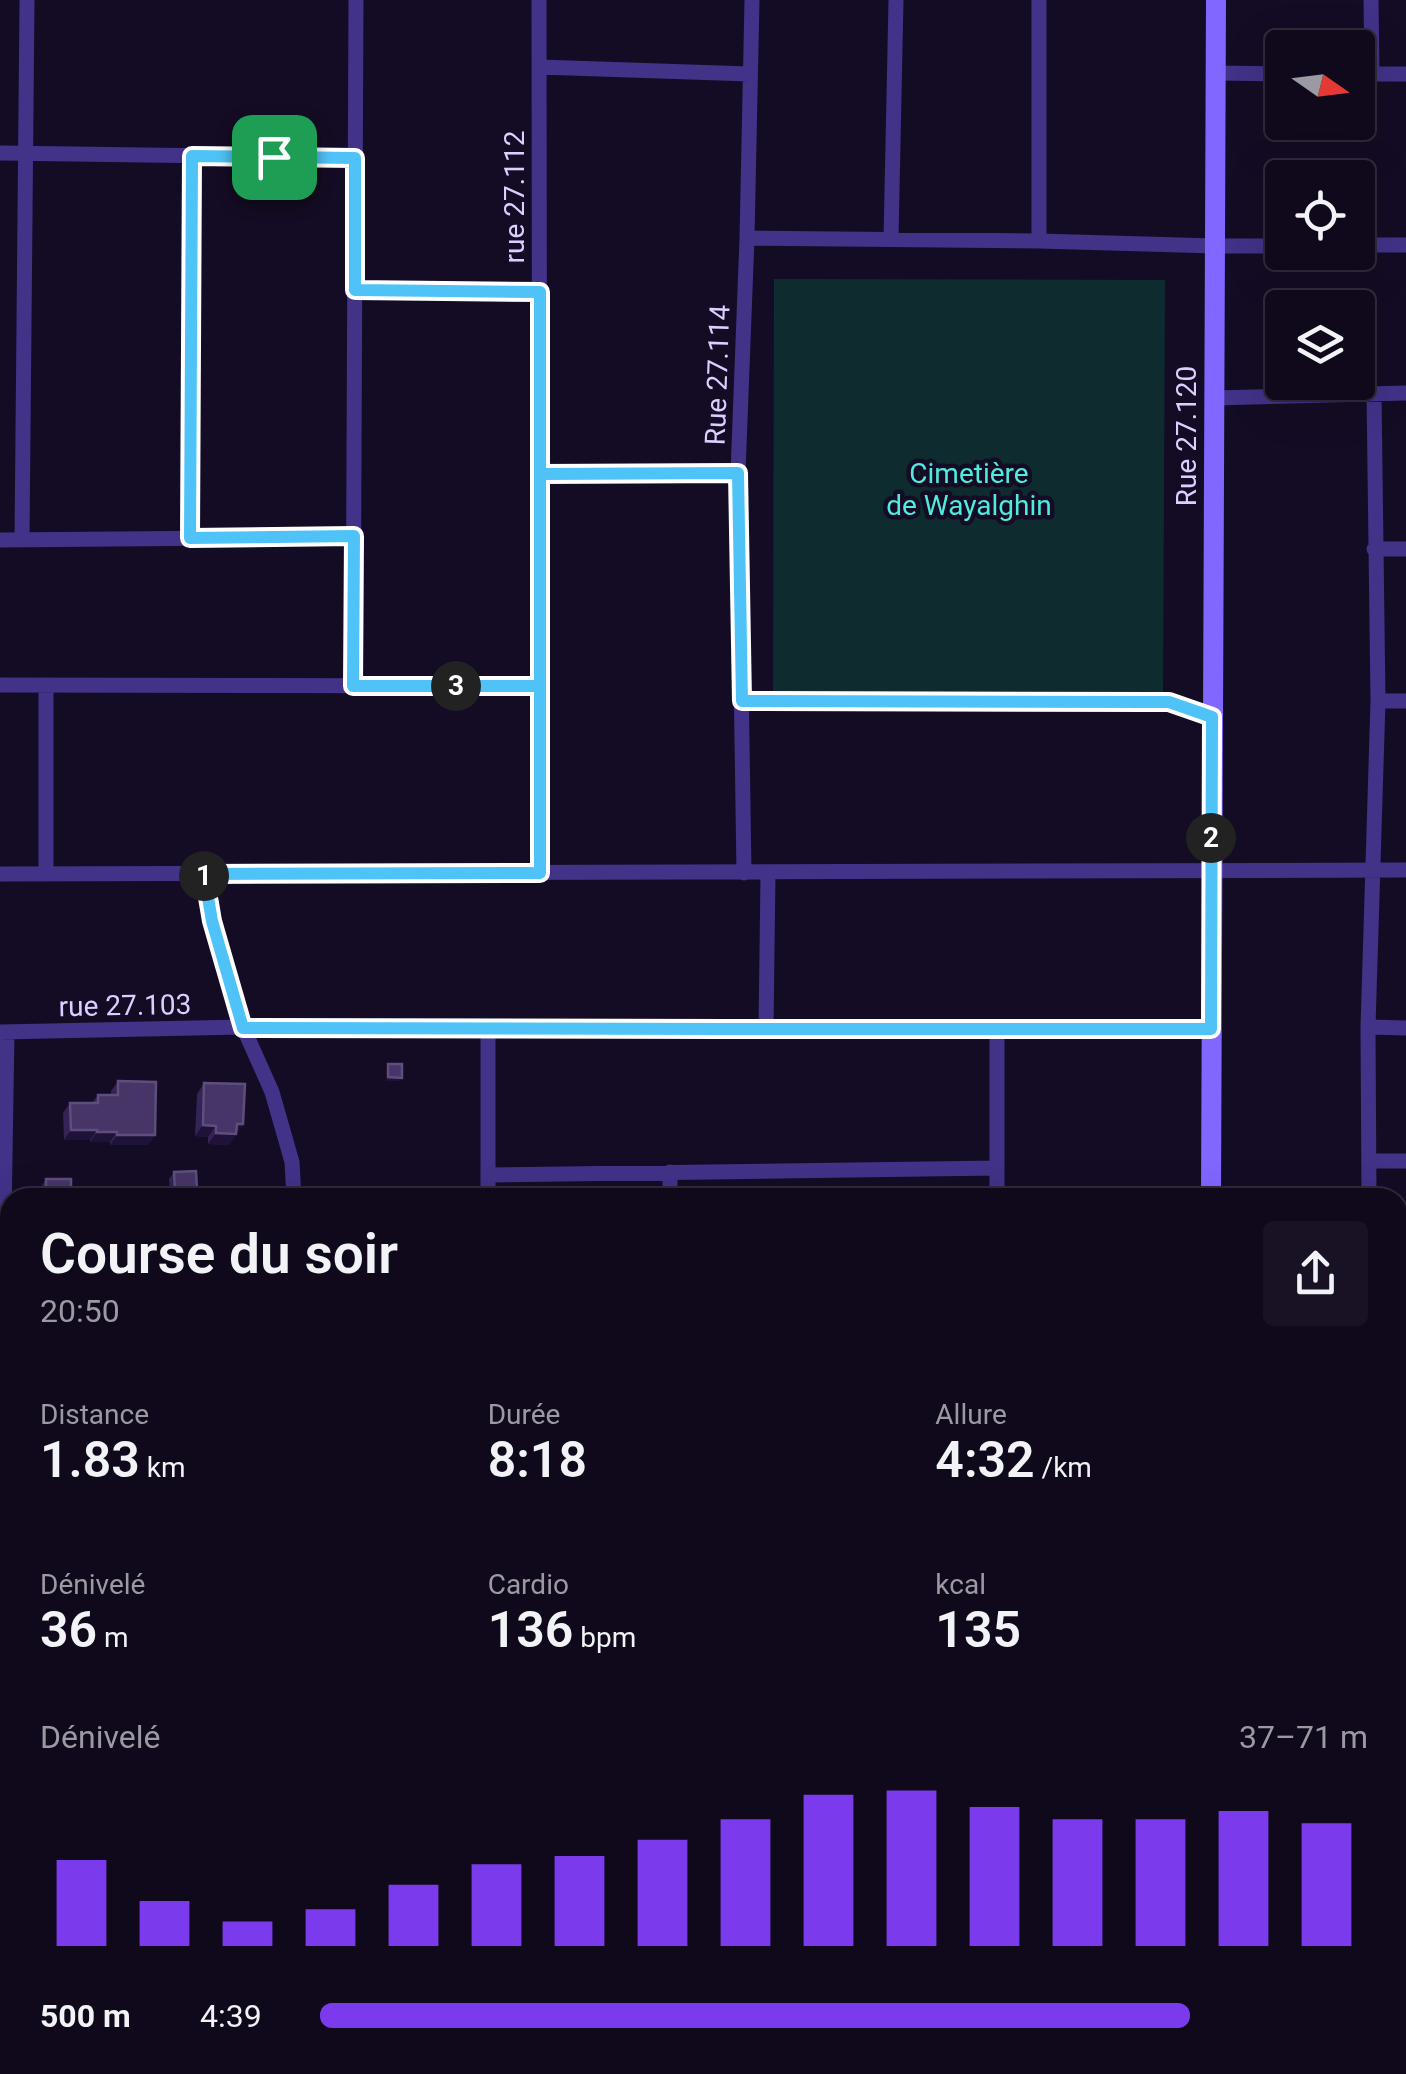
<!DOCTYPE html>
<html lang="fr">
<meta charset="utf-8">
<style>
:root{--surface:#0f091b;--page:#181224;--text:#f1f3f6;--muted:#9b9aa3;--line:#2f2a3a;--accent:#7c3aed}
body{margin:0;font-family:Roboto,sans-serif;background:var(--page);color:var(--text);height:100vh;display:flex;flex-direction:column;font-size:38px;white-space:nowrap}
*{box-sizing:border-box;margin:0}
p{font-size:32px;color:var(--muted)}
.icon{flex:none;width:55px;height:55px;fill:none;stroke:currentColor;stroke-width:2;stroke-linecap:round;stroke-linejoin:round}
.map{position:relative;flex:1;overflow:hidden}
.panel{position:absolute;left:0px;top:1188px;width:1408px;height:888px;display:flex;flex-direction:column;background:var(--surface);border-radius:30px 30px 0 0;box-shadow:0 10px 40px #0002,0 0 0 2px var(--line)}
.panel>*{flex:none}
.needle{width:65px;rotate:104deg}
.tools{position:absolute;left:1265px;top:30px;display:grid;gap:20px}
.tools a{display:grid;place-items:center;width:110px;height:110px;border-radius:10px;background:var(--surface);box-shadow:0 10px 40px #0002,0 0 0 2px var(--line);font-size:50px}
.pin{position:absolute;display:grid;place-items:center;width:85px;height:85px;color:#fff;margin:-42px;border-radius:20px;box-shadow:0 5px 15px #0006}
.km{position:absolute;width:50px;height:50px;margin:-25px;border-radius:50%;background:#222;color:#fff;font-size:28px;line-height:50px;text-align:center}
.round{display:grid;place-items:center;flex:none;width:105px;height:105px;border-radius:10px;background:var(--page)}
.head{display:flex;align-items:center;justify-content:space-between;height:170px;padding:0 40px}
h1{font-size:55px;font-weight:600;line-height:75px}
.metrics{display:grid;grid-template-columns:repeat(3,1fr);gap:15px;height:170px;padding:10px 40px}
.metrics div{display:grid;align-content:center}
.metrics b{font-size:50px;font-weight:600}
.metrics small{font-size:28px;font-weight:400}
.metrics p{font-size:28px}
.chart{height:280px;padding:20px 40px}
.chart p{display:flex;justify-content:space-between}
.chart svg{width:100%;height:180px;margin-top:10px;stroke:var(--accent);stroke-width:6}
ul{padding:0 40px;list-style:none;font-size:32px}
li{display:grid;grid-template-columns:160px 120px 1fr;align-items:center;height:75px}
li i{height:25px;border-radius:12px;background:var(--accent)}
.map>svg:first-child{display:block}
.green{fill:#0e2b2f}
.lines{fill:none;stroke-linecap:round;stroke-linejoin:round}
.street{stroke:#423288;stroke-width:15}
.secondary{stroke:#8166ff;stroke-width:20}
.wall{fill:#342354}
.shaded-wall{fill:#1f1239}
.building{fill:#463566;stroke:#5d4e7e;stroke-width:2.5}
.route-casing{stroke:#fff;stroke-width:20}
.route{stroke:#4fc3f7;stroke-width:12}
.labels{text-anchor:middle;stroke-width:9;stroke-linejoin:round;paint-order:stroke}
.street-label{font-size:28px;fill:#dccfff;stroke:#140c24}
.park-label{font-size:28px;fill:#4febdc;stroke:#140c24}
</style>
<div class="map">
<svg width="1406" height="2074" viewBox="0 0 1406 2074">
<rect width="100%" height="100%" fill="#140c24"/>
<!-- green -->
<path class="green" d="M774,279L1165,280L1163,699L773,698Z"/>
<g class="lines">
<!-- street -->
<path class="street" d="M539,0L540,873
M1039,0V241
M1371,0L1372,74
M539,67L750,74
M1216,73L1282,74
M1358,74H1406
M0,153L355,158
M747,238L1039,241L1215,246H1282
M891,239L896,0
M1358,245H1406
M355,290L540,292
M1214,398L1406,393
M540,475L738,473
M190,538L192,156
M0,540L354,537
M22,540L27,0
M1374,549H1406
M0,685L540,686
M353,686L356,0
M742,701L1152,702L1169,703L1212,717
M1378,701H1406
M744,873L738,473L747,238L752,0
M0,874L1406,870
M46,874V685
M203,875L212,921L243,1027L272,1092L292,1162L294,1198
M1368,1027L1406,1028
M766,1029L768,873
M488,1030V1198
M0,1032L243,1027L488,1030L997,1027L1211,1029
M1369,1161H1406
M489,1175L997,1168
M670,1198V1172
M997,1198V1027
M1369,1198L1368,1027L1378,701L1374,393
M1398,1307H1406
M0,1469L7,1032
M0,1586H10
M1398,1621H1406
M0,1780H10
M1398,1797H1406
M1398,1930H1406
M0,1962H10
M466,2065V2074
M647,2065V2074
M1369,2066L1406,2065
M1013,2074L1014,2065"/>
<!-- secondary -->
<path class="secondary" d="M1211,1198L1216,0
M1211,2074V2065"/>
</g>
<!-- wall -->
<path class="wall" d="M118,1081L155,1135L148,1145H110V1142H90V1140H64L63,1113L70,1103H92L98,1095H111V1091Z
M204,1083L243,1124L229,1145L208,1144V1137L195,1136L197,1094Z
M174,1172L197,1190L192,1198H170L169,1179Z
M46,1179L71,1198H39V1190Z"/>
<!-- shaded-wall -->
<path class="shaded-wall" d="M388,1077L402,1078L399,1081H385Z
M237,1124H243L229,1145L208,1144L216,1133Z
M203,1125L216,1126L208,1137L195,1136Z
M71,1130H97L90,1140H64Z
M97,1132H117L110,1142H90Z
M117,1135H155L148,1145H110Z
M197,1190L192,1198H170L175,1191Z"/>
<!-- building -->
<path class="building" d="M388,1064H402V1078L388,1077Z
M118,1081L156,1082L155,1135H117V1132H97V1130H71L70,1103H98V1095H118Z
M204,1083L245,1084L243,1124H237L236,1134L216,1133V1126L203,1125Z
M196,1171L197,1190L175,1191L174,1172Z
M46,1179H71V1198H46Z"/>
<g class="lines">
<defs>
<path id="route" d="M274,157L355,158V290L540,292C540,486 540,679 540,873L204,874L212,921L243,1028C566,1031 888,1027 1211,1029L1212,717L1169,702H1152L742,701L738,473L540,474V686H353L354,536L190,538L192,156L274,157"/>
</defs>
<!-- route casing -->
<use href="#route" class="route-casing"/>
<!-- route -->
<use href="#route" class="route"/>
</g>
<g class="labels">
<!-- street labels -->
<g class="street-label">
<text transform="translate(514 197) rotate(-90)" y="10">rue 27.112</text>
<text transform="translate(717 375) rotate(-88)" y="10">Rue 27.114</text>
<text transform="translate(1186 436) rotate(-90)" y="10">Rue 27.120</text>
<text transform="translate(125 1005) rotate(-1)" y="10">rue 27.103</text>
</g>
<!-- park labels -->
<g class="park-label">
<text x="969" y="483">Cimetière<tspan x="969" dy="32">de Wayalghin</tspan></text>
</g>
</g>
</svg>
<div class="tools">
<a><svg class="needle" viewBox="-14 -14 28 28"><path d="M0-13l5 13h-10z" fill="#e53935"/><path d="M0 13l5-13h-10z" fill="#9b9aa3"/></svg></a>
<a><svg class="icon" aria-label="locate" viewBox="0 0 24 24"><circle cx="12" cy="12" r="6"/><path d="M12 2v4M12 18v4M2 12h4M18 12h4"/></svg></a>
<a><svg class="icon" aria-label="layers" viewBox="0 0 24 24"><path d="M12 4l9 5-9 5-9-5zM3 14l9 5 9-5"/></svg></a>
</div>
<div class="pin" style="left:274px;top:157px;background:#1e9e55"><svg class="icon" aria-label="arrive" viewBox="0 0 24 24"><path d="M6 21V4h12l-3 4 3 4H6"/></svg></div>
<b class="km" style="left:204px;top:876px">1</b>
<b class="km" style="left:1211px;top:838px">2</b>
<b class="km" style="left:456px;top:686px">3</b>
<section class="panel">
<div class="head"><div><h1>Course du soir</h1><p>20:50</p></div><a class="round"><svg class="icon" aria-label="share" viewBox="0 0 24 24"><path d="M12 15V3M7 8l5-5 5 5M5 13v7h14v-7"/></svg></a></div>
<div class="metrics">
<div><p>Distance</p><b>1.83<small> km</small></b></div>
<div><p>Durée</p><b>8:18</b></div>
<div><p>Allure</p><b>4:32<small> /km</small></b></div>
</div>
<div class="metrics">
<div><p>Dénivelé</p><b>36<small> m</small></b></div>
<div><p>Cardio</p><b>136<small> bpm</small></b></div>
<div><p>kcal</p><b>135</b></div>
</div>
<div class="chart"><p><span>Dénivelé</span>37–71 m</p>
<svg viewBox="0 0 160 44" preserveAspectRatio="none"><path d="M5 44V23M15 44V33M25 44V38M35 44V35M45 44V29M55 44V24M65 44V22M75 44V18M85 44V13M95 44V7M105 44V6M115 44V10M125 44V13M135 44V13M145 44V11M155 44V14"/></svg>
</div>
<ul>
<li><b>500 m</b>4:39<i style="width:83%"></i></li>
</ul>
</section>
</div>
